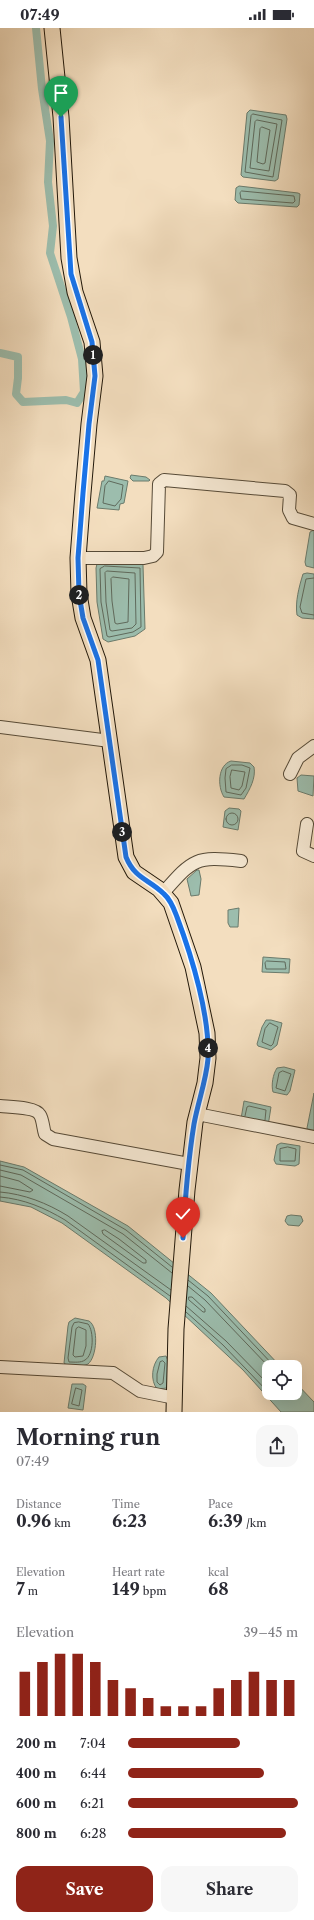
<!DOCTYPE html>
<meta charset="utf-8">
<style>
:root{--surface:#fff;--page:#f7f7f7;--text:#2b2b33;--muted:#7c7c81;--accent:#8f2418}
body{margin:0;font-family:"Libre Caslon Text",serif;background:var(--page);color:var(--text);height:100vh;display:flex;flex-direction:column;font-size:15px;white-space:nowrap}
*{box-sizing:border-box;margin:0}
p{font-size:13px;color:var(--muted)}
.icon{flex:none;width:22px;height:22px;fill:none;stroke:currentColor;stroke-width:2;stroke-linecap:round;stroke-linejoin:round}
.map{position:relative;height:1384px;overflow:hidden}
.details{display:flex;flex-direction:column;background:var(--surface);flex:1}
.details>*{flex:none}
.controls{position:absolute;left:262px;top:1332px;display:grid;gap:8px}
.controls a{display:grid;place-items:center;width:40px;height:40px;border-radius:8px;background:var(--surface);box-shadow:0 4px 16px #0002;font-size:20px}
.pin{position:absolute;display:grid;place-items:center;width:34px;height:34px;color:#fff;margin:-41px -17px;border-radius:50% 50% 50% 0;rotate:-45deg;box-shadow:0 0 4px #0007}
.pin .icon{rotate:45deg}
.km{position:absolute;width:20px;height:20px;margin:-10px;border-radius:50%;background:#222;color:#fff;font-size:11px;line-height:20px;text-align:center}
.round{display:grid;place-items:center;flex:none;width:42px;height:42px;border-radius:12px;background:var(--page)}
.summary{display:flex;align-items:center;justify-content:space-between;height:68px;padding:0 16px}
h1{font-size:22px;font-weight:800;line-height:30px}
.figures{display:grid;grid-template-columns:repeat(3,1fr);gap:6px;height:68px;padding:4px 16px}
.figures div{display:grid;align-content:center}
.figures b{font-size:17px;font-weight:800}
.figures small{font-size:11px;font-weight:400}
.figures p{font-size:11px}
.chart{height:112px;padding:8px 16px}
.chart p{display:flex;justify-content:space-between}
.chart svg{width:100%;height:72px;margin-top:4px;stroke:var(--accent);stroke-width:6}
.cta{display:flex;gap:8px;margin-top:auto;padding:8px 16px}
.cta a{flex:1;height:46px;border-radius:12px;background:var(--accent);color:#fff;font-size:16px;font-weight:800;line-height:46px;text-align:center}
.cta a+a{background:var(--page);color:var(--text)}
ul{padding:0 16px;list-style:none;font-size:13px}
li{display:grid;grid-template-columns:64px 48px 1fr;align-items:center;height:30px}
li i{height:10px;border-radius:5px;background:var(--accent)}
.status{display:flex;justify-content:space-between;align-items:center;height:28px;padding:0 20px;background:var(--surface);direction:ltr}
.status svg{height:11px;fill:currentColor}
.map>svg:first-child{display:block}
.water{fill:#9cbdad;stroke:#6b7b6c}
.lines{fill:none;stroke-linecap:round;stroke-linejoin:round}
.shore{stroke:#5f6a5c;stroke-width:1}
.canal{stroke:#9cbdad;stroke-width:8}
.minor-casing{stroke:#564a37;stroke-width:14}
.major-casing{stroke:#22180a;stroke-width:17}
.minor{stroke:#f7ead5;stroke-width:12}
.major{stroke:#f3debf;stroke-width:15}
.route-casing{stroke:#fff;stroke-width:8}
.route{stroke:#1a73e8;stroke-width:5}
</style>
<div class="status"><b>07:49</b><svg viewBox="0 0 49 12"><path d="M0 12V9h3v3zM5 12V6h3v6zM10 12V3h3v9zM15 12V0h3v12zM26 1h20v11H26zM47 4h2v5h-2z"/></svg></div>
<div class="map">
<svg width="314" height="1384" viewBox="0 0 314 1384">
<rect width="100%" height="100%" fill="#f3debf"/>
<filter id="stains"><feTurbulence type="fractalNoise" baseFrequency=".005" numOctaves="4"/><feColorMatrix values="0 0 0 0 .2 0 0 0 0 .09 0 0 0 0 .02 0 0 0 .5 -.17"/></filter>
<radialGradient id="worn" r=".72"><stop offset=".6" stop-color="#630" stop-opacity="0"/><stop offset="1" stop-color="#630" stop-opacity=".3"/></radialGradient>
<!-- water -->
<path class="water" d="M250,82L286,87L287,91L278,151L275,153L243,149L241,147L247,85Z
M239,158L298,165L300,166L299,177L297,179L238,175L235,172L236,160Z
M131,447L146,449L150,452L149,453H133L130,450Z
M105,448L128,453L124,475L120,476L119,482L97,480L102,453H104Z
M314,502V540L306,538L305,534L310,504Z
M104,534L141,535L143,537L145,601L135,608L108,614L103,611L97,574L96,540L97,536Z
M307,545L314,546V591L302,590L297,587C295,574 299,559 303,546Z
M231,733L250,735L254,739C256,750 250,761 244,771L224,769C217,758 218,737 231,733Z
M301,747L314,748L313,768L298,763L297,750Z
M229,780L239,781L241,783L238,802L223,799L225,783Z
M197,842H199L201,851L199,867L191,868L187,851Z
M239,880L238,899H230L228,895V882Z
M263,929L290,931L289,945L262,944Z
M266,992H271L282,995L277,1017L271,1022L258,1018L257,1016L262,999Z
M284,1039L295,1042L290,1063L287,1067L273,1064C271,1057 273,1046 277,1040Z
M314,1065V1105L308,1103L307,1100Z
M244,1073L271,1079L268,1098L241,1091Z
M281,1115L300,1118L299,1136L295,1138L276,1136L274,1132L277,1117Z
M0,1133L24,1139L128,1198L211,1265L281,1339H269V1365H295V1354L314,1374V1384H281L243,1342L166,1270L62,1195L31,1179L0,1173Z
M291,1187L301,1188L303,1193L299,1198L288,1197L285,1193L287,1188Z
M75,1290L89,1293C99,1299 97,1329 88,1336C84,1338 80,1338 76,1338C71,1337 67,1338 64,1335L68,1298L69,1294Z
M166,1328L169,1335L167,1360L157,1361C150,1352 152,1337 159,1329Z
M72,1356H83L86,1358L83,1382L68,1380Z"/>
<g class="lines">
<!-- shore -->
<path class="shore" d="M253,86L282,92L273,149L245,144L251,88Z
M257,92L277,96L269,143L250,140L255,94Z
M262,99L270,102L265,135L263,136L257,134L260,101Z
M242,163L294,168L295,173L293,175L241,171L240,165Z
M109,453L123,457L121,471L115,478L103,475L105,458Z
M105,538L140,540L141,599L133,604L109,609L107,608L101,574L100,541Z
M107,543L135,545L136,596L132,600L112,603L110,602L106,574L105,545Z
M113,549L129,551L128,594L117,596L115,595L112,573L111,551Z
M314,550L306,551L300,579L302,585L314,587
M232,737H242L250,740L246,760L241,767L226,764L225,750L226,741Z
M232,742L245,744L242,758L239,762L231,760L230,749Z
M226 791a6 6 0 1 1 12 0a6 6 0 1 1-12 0Z
M267,933L285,934L286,941H266L265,935Z
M270,995L278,999L273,1016L271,1018L262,1014L265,1001Z
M283,1043L291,1046L285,1063L276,1060L279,1045Z
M245,1088L247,1079L249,1078L266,1082L265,1092
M288,1119L296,1121L295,1133H280V1121Z
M0,1137L23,1142L126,1202L172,1239
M0,1142L21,1147L123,1206L172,1245
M0,1148L19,1153L33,1162L30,1164L0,1158
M0,1164C24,1166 47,1175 68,1188L171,1262
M0,1169C24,1171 45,1180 65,1192L170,1268
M105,1202L119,1211L146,1232V1235H143L103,1206L102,1203Z
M188,1252L208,1268L275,1339
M188,1258L205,1272L269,1339
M189,1269H192L205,1281V1284H203L189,1272Z
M186,1278L226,1313L269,1357
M186,1284L223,1317L269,1365
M79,1294L88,1296C94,1303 94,1327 85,1332C81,1335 74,1334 69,1334L68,1330L72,1299L74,1295Z
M79,1299L86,1302V1318L83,1328L75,1329L73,1327L76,1301Z
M163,1333L165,1335L163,1355L160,1357L157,1354V1346L160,1334Z
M76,1360L82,1362L79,1378L72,1376Z"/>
<!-- canal -->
<path class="canal" d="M0,325L18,329V350L16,366L23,374L66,372L77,375L84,364L82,331L71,289L50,225L53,198L48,154L50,113L42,61L36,0"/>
<defs>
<path id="minor" d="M78,530H144L153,528L157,524L159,456L164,452L285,463L290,467L289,482L293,490L314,496
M0,699L110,713
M290,746L298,730L314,718
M307,796L303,823L314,828
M163,865C193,831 195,828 241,833
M0,1078C9,1079 36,1079 40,1087C43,1092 43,1100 45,1106L53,1111L189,1136
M197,1086L314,1109
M0,1339L113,1345L140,1363L175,1370"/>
<path id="major" d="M52,0L61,89L69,230L75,264L92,314L95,348L89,396L83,465L78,530L79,566L83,590L98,632L126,829L134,844L159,861L171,875L193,939L207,1005L208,1030L205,1055L195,1094L187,1162L176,1301L174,1384"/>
</defs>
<!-- minor casing -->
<use href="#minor" class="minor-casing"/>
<!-- major casing -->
<use href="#major" class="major-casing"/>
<!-- minor -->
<use href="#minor" class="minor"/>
<!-- major -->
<use href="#major" class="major"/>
</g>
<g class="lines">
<defs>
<path id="route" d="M61,89L71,246L92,314L95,348L89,396L83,465L78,530L79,566L83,590L98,632L126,829C135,851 149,851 164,866C171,872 174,881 177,889C192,929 210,988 208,1031C206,1053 198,1074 194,1096C188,1133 185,1172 183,1210"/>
</defs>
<!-- route casing -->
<use href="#route" class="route-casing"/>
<!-- route -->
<use href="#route" class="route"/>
</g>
<rect width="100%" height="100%" filter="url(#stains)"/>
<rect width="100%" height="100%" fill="url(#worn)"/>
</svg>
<div class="controls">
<a><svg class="icon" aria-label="locate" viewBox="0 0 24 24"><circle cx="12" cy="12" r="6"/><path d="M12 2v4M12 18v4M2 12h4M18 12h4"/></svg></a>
</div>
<div class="pin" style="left:61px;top:89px;background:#1e9e55"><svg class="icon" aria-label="arrive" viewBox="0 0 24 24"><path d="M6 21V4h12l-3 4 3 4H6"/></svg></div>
<div class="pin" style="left:183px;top:1210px;background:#d93025"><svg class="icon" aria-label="check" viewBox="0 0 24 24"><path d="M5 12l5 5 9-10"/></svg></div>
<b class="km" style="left:93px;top:327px">1</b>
<b class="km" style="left:79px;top:567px">2</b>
<b class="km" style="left:122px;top:804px">3</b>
<b class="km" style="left:208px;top:1020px">4</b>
</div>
<section class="details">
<div class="summary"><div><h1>Morning run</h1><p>07:49</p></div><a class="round"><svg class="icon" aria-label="share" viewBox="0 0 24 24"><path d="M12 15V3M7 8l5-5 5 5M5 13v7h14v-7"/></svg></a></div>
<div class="figures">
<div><p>Distance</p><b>0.96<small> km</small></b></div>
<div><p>Time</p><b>6:23</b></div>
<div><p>Pace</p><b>6:39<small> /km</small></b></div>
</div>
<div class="figures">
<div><p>Elevation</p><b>7<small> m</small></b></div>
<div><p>Heart rate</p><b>149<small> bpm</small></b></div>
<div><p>kcal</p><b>68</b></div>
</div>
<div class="chart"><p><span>Elevation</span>39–45 m</p>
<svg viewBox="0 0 160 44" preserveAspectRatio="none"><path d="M5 44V17M15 44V11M25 44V6M35 44V6M45 44V11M55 44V22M65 44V27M75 44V33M85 44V38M95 44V38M105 44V38M115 44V27M125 44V22M135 44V17M145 44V22M155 44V22"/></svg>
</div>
<ul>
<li><b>200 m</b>7:04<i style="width:66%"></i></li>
<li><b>400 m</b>6:44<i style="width:80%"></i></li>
<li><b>600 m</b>6:21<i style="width:100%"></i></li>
<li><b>800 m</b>6:28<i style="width:93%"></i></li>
</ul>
<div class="cta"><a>Save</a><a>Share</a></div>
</section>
